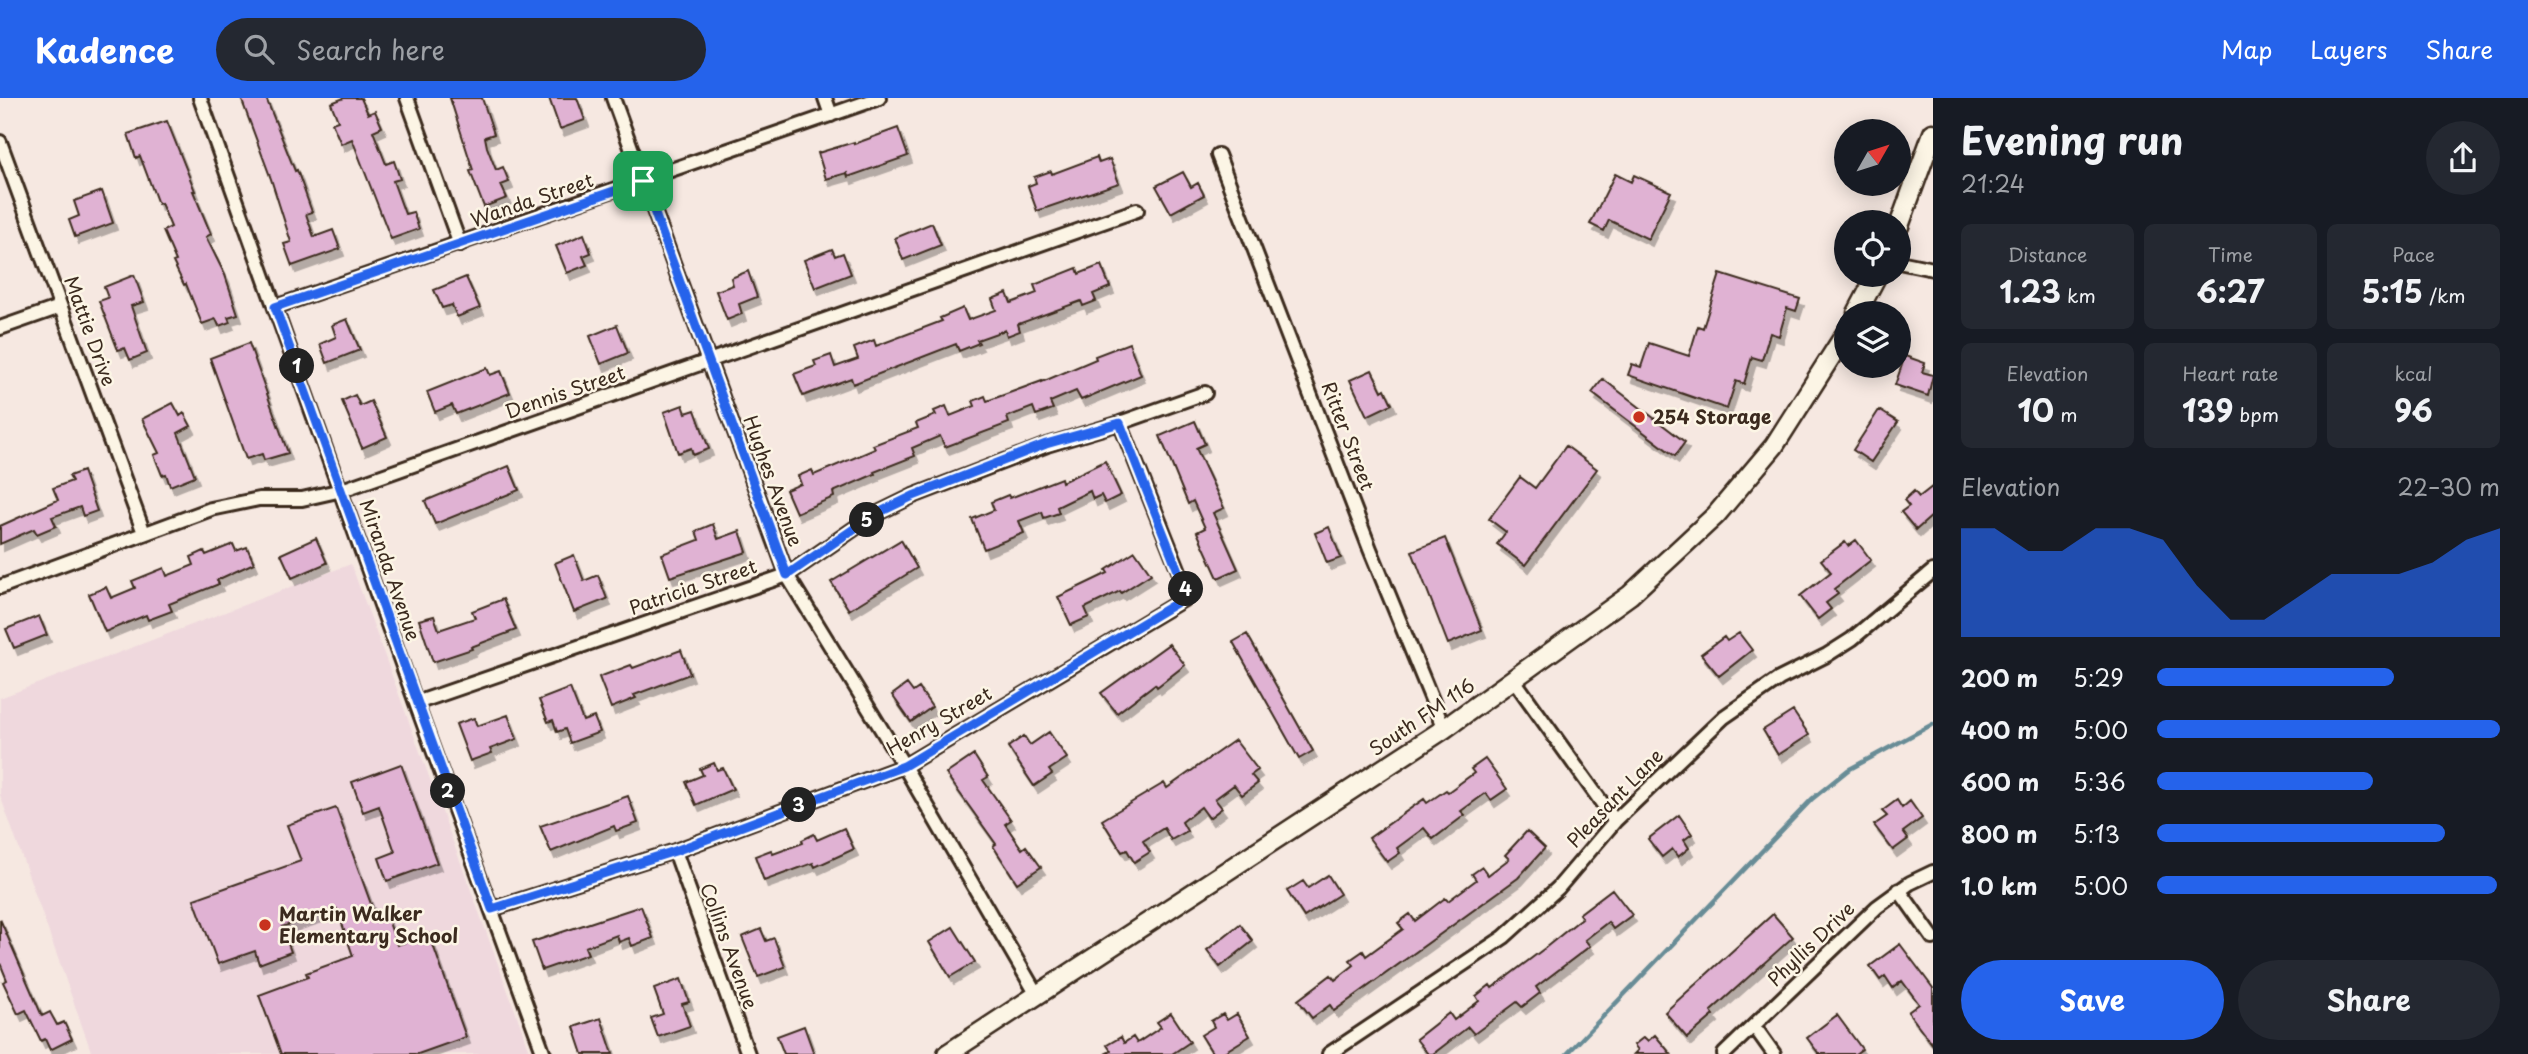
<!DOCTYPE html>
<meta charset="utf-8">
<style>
:root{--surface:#171b24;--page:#242831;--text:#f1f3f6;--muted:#9ea1a6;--accent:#2563eb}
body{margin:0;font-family:"Playpen Sans",sans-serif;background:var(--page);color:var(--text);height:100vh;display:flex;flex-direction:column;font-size:26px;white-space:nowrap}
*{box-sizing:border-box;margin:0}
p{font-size:23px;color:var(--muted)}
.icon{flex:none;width:38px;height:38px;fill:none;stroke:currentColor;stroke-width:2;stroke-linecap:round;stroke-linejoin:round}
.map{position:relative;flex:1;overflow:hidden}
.panel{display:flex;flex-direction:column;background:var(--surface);width:595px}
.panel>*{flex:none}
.needle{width:46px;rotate:51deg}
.buttons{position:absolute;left:1834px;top:21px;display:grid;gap:14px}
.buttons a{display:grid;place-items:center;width:77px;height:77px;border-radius:50%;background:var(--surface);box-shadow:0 4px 18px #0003;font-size:35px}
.pin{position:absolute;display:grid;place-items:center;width:60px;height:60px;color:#fff;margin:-30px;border-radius:14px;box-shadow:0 4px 10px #0006}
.km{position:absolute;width:35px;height:35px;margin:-18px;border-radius:50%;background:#222;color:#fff;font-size:19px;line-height:35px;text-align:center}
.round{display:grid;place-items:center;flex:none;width:74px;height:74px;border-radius:37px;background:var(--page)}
.overview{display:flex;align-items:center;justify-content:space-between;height:119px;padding:0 28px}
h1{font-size:38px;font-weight:700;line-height:52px}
.figures{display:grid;grid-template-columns:repeat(3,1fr);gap:10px;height:119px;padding:7px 28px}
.figures div{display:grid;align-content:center;border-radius:10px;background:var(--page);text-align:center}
.figures b{font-size:30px;font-weight:700}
.figures small{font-size:19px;font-weight:400}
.figures p{font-size:19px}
.chart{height:196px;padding:14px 28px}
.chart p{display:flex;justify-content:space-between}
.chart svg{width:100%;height:126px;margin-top:7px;fill:var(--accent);opacity:.7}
.action{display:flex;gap:14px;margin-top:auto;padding:14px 28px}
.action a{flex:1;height:80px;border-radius:42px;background:var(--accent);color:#fff;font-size:28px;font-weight:700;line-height:80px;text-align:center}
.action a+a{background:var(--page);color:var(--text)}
ul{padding:0 28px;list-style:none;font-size:23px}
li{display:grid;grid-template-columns:112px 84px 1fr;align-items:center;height:52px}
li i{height:18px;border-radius:9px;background:var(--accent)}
header{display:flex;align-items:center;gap:42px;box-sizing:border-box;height:98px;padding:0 35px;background:var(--accent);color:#fff}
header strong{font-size:33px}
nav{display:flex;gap:38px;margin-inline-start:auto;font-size:24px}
.search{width:490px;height:63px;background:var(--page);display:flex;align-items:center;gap:18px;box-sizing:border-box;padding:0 24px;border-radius:38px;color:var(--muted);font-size:26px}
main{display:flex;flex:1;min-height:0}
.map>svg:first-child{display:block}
.built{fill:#efd8dd}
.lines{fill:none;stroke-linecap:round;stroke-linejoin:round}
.stream{stroke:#678c96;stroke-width:4.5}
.building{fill:#e0b2d3;stroke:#3b2a1e;stroke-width:2;filter:url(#shadow)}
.street-casing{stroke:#3b2a1e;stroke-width:18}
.secondary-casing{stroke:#3b2a1e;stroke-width:23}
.street{stroke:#fcf5e5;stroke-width:12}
.secondary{stroke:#fcf5e5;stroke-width:18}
.route-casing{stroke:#fff;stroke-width:14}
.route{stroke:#2563eb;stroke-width:9}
.poi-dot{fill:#c8321e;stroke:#fcf5e5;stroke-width:2.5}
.labels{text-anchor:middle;stroke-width:5;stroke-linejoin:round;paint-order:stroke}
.street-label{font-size:19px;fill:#3b2a1e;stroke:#fcf5e5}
.poi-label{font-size:19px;font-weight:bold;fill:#3b2a1e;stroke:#fcf5e5;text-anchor:start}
</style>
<header>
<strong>Kadence</strong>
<div class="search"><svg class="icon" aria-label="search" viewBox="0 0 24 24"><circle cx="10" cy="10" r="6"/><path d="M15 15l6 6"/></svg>Search here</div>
<nav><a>Map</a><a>Layers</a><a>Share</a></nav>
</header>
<main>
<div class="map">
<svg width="1933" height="956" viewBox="0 0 1933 956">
<defs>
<filter id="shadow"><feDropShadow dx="4" dy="7" stdDeviation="0" flood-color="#0004"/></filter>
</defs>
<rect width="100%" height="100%" fill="#f6e8e1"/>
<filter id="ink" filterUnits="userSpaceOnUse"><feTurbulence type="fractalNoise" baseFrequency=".0143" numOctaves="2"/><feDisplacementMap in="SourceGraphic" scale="14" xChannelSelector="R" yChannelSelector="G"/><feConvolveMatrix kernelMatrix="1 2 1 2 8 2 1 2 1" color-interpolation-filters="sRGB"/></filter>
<g filter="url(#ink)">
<!-- built -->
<path class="built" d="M351,466L531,956H92L0,697V600Z"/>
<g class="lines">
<!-- stream -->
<path class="stream" d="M1567,956L1812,701L1848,672L1933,626"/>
</g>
<!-- building -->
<path class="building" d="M241,0H266L295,73L297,72L312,114L306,116L314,139L333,132L340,151L292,168L284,146L291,144L271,81Z
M344,0H361L368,16L375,13L382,29L373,33L386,66L394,63L400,81L393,83L405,116L413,114L419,131L391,141L352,41L341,46L332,25L338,23L331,5Z
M450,0H482L494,36L485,39L487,49L496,72L503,69L509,84L501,87L507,100L484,109L470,73L473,72Z
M549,0H577L585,22L560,31Z
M167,23L195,93H193L211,136L206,139L225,177L238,216L228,219L230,224L219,228L216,221L202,226L186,186L184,187L173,164L176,163L163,133L171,129L161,105L158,106L140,58L136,60L128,36Z
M898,30L908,58L848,79L847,75L826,81L818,55L854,44V46Z
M1097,59L1099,65L1110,61L1119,85L1037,113L1028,88L1036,85L1034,79L1051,73L1052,76Z
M1183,74L1191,89L1198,85L1204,97L1171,115L1156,88Z
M1615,76L1631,84L1634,77L1671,94L1648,141L1609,122L1604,133L1590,126Z
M102,93L113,125L75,139L69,122L79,118L74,103Z
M932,125L941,147L903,162L895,140Z
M584,136L591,155L583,158L587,167L567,175L556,148Z
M832,151L835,158L843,155L851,176L815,190L804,162Z
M1101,167L1110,189L1093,196L1096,203L1083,208L1081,203L1018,226L1020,233L1007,238L1005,232L977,242L979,245L959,253L956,246L853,286L851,280L803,298L794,276L816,268L814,263L831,257L835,269L858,261L854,250L874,242L876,248L942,223L940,220L963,210L968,222L996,212L992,201L1007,195L1011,205L1037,195L1034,187L1077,170L1079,176Z
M748,173L757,199L739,206L742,216L727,222L716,193L733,187L731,180Z
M1720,176L1800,201L1796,213L1787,210L1779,238L1770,235L1762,262L1752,259L1744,286L1736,283L1727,311L1628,277L1632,266L1641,269L1649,245L1689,258L1698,228L1703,230Z
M134,177L144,204L131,208L147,255L130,262L125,250L118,252L99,203L108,200L104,189Z
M466,179L480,210L457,219L452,207L442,210L434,192Z
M347,221L360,252L327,265L320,246L336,239L332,227Z
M617,227L628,255L601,266L590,238Z
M249,245L288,355L264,362L262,356L246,361L210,260Z
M1129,245L1141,277L1081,302L1076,293L1050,304L1053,311L1036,317L1033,309L1007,319L1009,325L945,349L940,338L912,350L915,358L874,374L875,376L833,394L834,399L796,415L786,392L801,386L798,378L812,372L814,377L875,351L873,347L918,330L916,325L936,317L934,313L946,308L950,318L975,308L973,303L985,298L987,303L1042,283V284L1096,261L1095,258Z
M1905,258L1925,265L1922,274L1933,277L1928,298L1895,287Z
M487,270L490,277L501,273L510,295L456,316L452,307L435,314L427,294Z
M1372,272L1382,293L1385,291L1392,306L1367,318L1350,282Z
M1603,281L1685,344L1675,358L1592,295Z
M355,297L360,308L371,303L387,339L362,350L342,303Z
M173,305L180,318L184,315L191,328L178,335L195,378L170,388L166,376L162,377L154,357L159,355L142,321Z
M683,307L686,315L695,312L709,351L693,357L691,350L678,355L664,314Z
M1879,312L1898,324L1871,364L1853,352Z
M1195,323L1205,346L1196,350L1224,410L1213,415L1238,471L1218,480L1197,434L1205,430L1193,403L1188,406L1160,338Z
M1566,348L1597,371L1525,467L1497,446L1506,434L1489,421L1520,379L1535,390Z
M1105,363L1121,397L1105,405L1101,397L1093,401L1090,393L1057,409L1059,415L1044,420L1042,414L1019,423L1024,435L984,451L972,421L994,412L991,404L1008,397L1010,400L1061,380L1062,384Z
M509,368L519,392L435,426L425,403Z
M83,373L97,413L83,418L80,409L52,419L56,428L37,436L34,431L0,446V428L58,402L53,390L72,383L69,378Z
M1933,388V417L1916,432L1901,414L1909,408L1904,402L1914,393L1919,399Z
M713,426L718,441L740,433L747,454L670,479L662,456L699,442L696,433Z
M1329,429L1341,460L1327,465L1315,435Z
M316,440L327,465L292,480L281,456Z
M1445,440L1482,532L1448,546L1412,453Z
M901,442L917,470L849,512L831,484Z
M1856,442L1871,462L1834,491L1838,496L1826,505L1831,511L1818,521L1800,498L1831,474L1821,462L1845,444L1848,448Z
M233,446L236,453L247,449L254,465L217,482L219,486L169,506L172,513L148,522L146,517L105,534L89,496L106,489L111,500L135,490L132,483L164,470L167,478L194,467L191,459L204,453L206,457Z
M1135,453L1151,476L1121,495L1120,493L1085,510L1089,519L1071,527L1058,499L1108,475L1106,472Z
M574,457L584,483L598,477L607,501L574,514L555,465Z
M503,501L516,532L471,549L472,551L433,564L419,522L434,518L439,532L475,520L472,513Z
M39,518L47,537L14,550L6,531Z
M1739,535L1752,552L1719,578L1701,556L1724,539L1727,543Z
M1247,536L1313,653L1299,661L1233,544Z
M1169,546L1185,567L1157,589L1155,586L1117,615L1101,595Z
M681,552L690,576L634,597L636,600L611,610L599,579L631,567L633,570Z
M907,586L913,594L919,590L932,609L911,624L892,597Z
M570,590L583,623L594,619L600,634L570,645L565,631L557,634L553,622L548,624L539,602Z
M1793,613L1809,637L1778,657L1763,632Z
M508,617L517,641L490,651L492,655L470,663L456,626L474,620L477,628Z
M1049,634L1067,660L1049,672L1052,676L1034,688L1008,649L1024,638L1030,647Z
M1235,642L1258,672L1251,677L1258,685L1242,697L1234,687L1215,701L1222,710L1209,720L1201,709L1182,724L1187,733L1171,742L1164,730L1143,743L1150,754L1134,764L1127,752L1122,754L1102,722L1164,685L1167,690Z
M974,657L988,679L983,682L1011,722L1005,726L1022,751L1026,748L1041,769L1017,785L993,748L996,746L946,676Z
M1485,661L1507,691L1491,702L1486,695L1461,713L1465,717L1433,741L1424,730L1397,750L1400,755L1387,764L1369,740L1424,701L1427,705L1446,692L1448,694L1474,675L1471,671Z
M714,665L717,672L723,670L733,691L696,707L686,684L703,677L700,671Z
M401,666L437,765L387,783L379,760L395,754L379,708L363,714L352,684Z
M628,698L638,725L616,733L614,728L551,754L540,728Z
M1897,702L1902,710L1910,703L1922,720L1903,734L1908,741L1893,752L1874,727L1887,718L1882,713Z
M336,710L375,817L385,813L397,847L429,836L466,939L418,956H281L259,897L308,879L306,875L353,858L337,811L282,829L291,854L259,866L255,853L218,866L194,801L301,763L287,727Z
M1679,717L1692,736L1684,742L1689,750L1678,759L1672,751L1662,759L1648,741Z
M844,730L854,751L815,769L813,765L764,783L755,758L771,752L773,756L803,745L802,742L814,736L817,742Z
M1527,733L1545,750L1518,780L1334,913L1330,907L1312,920L1298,902L1331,877L1335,882L1354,867L1350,862L1363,853L1366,858L1403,831L1398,825L1410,816L1415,823L1445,800L1448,803L1476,782L1472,776L1482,769L1488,777L1509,761L1505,757Z
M1328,777L1340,796L1304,819L1287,793L1303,783L1308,790Z
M1612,791L1632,817L1613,831L1608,824L1585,842L1590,848L1536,889L1540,895L1522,909L1517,904L1474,936L1468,929L1433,956H1428L1416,941L1449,915L1454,922L1479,903L1476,898L1490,887L1492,890L1545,850L1582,820L1579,816Z
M641,808L653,840L632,848L629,840L619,844L617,837L585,849L588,856L542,872L532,844Z
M1773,816L1793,839L1711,913L1714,917L1687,940L1665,914Z
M0,821L42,918L50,914L57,927L64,924L72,941L50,952L45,941L41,943L26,912L18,916L3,884L7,882L0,865Z
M1240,826L1253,843L1220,869L1207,852Z
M953,829L975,864L950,879L929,844Z
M761,831L766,843L774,840L785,869L758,879L742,839Z
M1900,846L1933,890V947L1908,914L1919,906L1902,883L1893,890L1885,878L1880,882L1870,868Z
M681,881L689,904L682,906L690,928L658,939L651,920L663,916L654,891Z
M1171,915L1190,944L1172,956H1105L1111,953L1107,947L1121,939L1124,945L1133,939L1137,945L1161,929L1157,924Z
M1223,916L1227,922L1237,916L1250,938L1221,956H1213L1201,937L1214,929L1211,923Z
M1837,917L1862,951L1855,956H1819L1807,940Z
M601,920L613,956H583L574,929Z
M804,928L814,956H784L777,938Z
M1655,937L1671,956H1634L1638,952L1634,947L1644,939L1648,943Z"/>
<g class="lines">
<defs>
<path id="street" d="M200,0L416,605L544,956
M407,0L460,147
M613,0L787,477L904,668L1037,897
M825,0L831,17
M0,44L144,435
M1218,57L1370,451L1444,631
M1899,164L1933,171
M275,209L879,0
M0,230L60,209
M0,489L211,411L259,401H302L342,392L1137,112
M1514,582L1615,723
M416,605L787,477L874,417L913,398L1047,347L1120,325L1205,295
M675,753L748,956
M1899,792L1933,840
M492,811L675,753L904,668L1189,498L1120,325
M1754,928L1774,956
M1329,956L1504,839L1558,790L1615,723L1724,619L1779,581L1827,557L1852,541L1933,473
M1724,956L1877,809L1910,785L1933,774"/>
<path id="secondary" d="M1899,128L1933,35
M1857,215L1877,177
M947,956L1444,631L1630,497L1716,417L1774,348L1846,235"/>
</defs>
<!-- street casing -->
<use href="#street" class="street-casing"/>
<!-- secondary casing -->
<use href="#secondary" class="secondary-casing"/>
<!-- street -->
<use href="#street" class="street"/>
<!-- secondary -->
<use href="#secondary" class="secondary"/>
</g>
</g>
<g class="lines" filter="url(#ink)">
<defs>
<path id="route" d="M643,83L787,477L874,417L913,398L1046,346L1120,325L1188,498L904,668L675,753L492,811L275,209Z"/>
</defs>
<!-- route casing -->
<use href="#route" class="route-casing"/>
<!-- route -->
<use href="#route" class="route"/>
</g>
<!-- markers -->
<g class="poi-dot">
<circle cx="1639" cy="319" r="7"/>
<circle cx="265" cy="827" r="7"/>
</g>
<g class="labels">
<!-- street labels -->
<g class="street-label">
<text transform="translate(532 102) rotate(-19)" y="7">Wanda Street</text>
<text transform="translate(90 233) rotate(70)" y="7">Mattie Drive</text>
<text transform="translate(565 294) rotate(-19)" y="7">Dennis Street</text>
<text transform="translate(1348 338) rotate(69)" y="7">Ritter Street</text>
<text transform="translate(773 383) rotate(70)" y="7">Hughes Avenue</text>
<text transform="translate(390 472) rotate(71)" y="7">Miranda Avenue</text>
<text transform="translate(693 489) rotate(-19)" y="7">Patricia Street</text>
<text transform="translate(1422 619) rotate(-34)" y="7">South FM 116</text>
<text transform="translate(939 623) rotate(-30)" y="7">Henry Street</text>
<text transform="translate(1615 700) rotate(-46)" y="7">Pleasant Lane</text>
<text transform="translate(1811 846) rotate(-44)" y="7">Phyllis Drive</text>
<text transform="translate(729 848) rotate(70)" y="7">Collins Avenue</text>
</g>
<!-- poi labels -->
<g class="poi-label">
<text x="1653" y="326">254 Storage</text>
<text x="279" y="823">Martin Walker<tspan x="279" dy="22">Elementary School</tspan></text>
</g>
</g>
</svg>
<div class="buttons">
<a><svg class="needle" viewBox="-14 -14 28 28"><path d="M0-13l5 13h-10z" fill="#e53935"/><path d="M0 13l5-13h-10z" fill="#9ea1a6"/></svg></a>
<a><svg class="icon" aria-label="locate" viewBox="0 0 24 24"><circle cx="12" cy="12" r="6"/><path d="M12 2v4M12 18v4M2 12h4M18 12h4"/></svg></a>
<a><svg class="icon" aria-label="layers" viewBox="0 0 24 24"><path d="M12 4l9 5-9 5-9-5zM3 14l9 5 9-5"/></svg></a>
</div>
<div class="pin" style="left:643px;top:83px;background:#1e9e55"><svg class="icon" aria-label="arrive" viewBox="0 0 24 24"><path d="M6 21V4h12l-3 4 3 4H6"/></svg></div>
<b class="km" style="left:297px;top:268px">1</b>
<b class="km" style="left:448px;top:693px">2</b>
<b class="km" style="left:799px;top:707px">3</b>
<b class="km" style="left:1186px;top:491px">4</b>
<b class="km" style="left:867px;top:422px">5</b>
</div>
<section class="panel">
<div class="overview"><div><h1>Evening run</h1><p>21:24</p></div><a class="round"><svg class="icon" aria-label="share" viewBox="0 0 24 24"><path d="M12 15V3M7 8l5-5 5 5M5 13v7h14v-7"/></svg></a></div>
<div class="figures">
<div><p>Distance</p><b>1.23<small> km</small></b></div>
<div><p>Time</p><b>6:27</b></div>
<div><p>Pace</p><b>5:15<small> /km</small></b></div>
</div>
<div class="figures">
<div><p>Elevation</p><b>10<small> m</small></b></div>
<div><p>Heart rate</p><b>139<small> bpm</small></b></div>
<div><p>kcal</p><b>96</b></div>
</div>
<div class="chart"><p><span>Elevation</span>22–30 m</p>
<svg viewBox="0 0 160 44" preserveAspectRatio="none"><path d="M0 44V6L10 6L20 14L30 14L40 6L50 6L60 10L70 26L80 38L90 38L100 30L110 22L120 22L130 22L140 18L150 10L160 6V44z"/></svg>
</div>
<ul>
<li><b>200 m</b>5:29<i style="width:69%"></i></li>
<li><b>400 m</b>5:00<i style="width:100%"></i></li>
<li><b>600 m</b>5:36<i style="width:63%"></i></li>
<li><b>800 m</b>5:13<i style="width:84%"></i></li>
<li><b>1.0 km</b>5:00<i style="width:99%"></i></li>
</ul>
<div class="action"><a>Save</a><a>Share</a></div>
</section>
</main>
